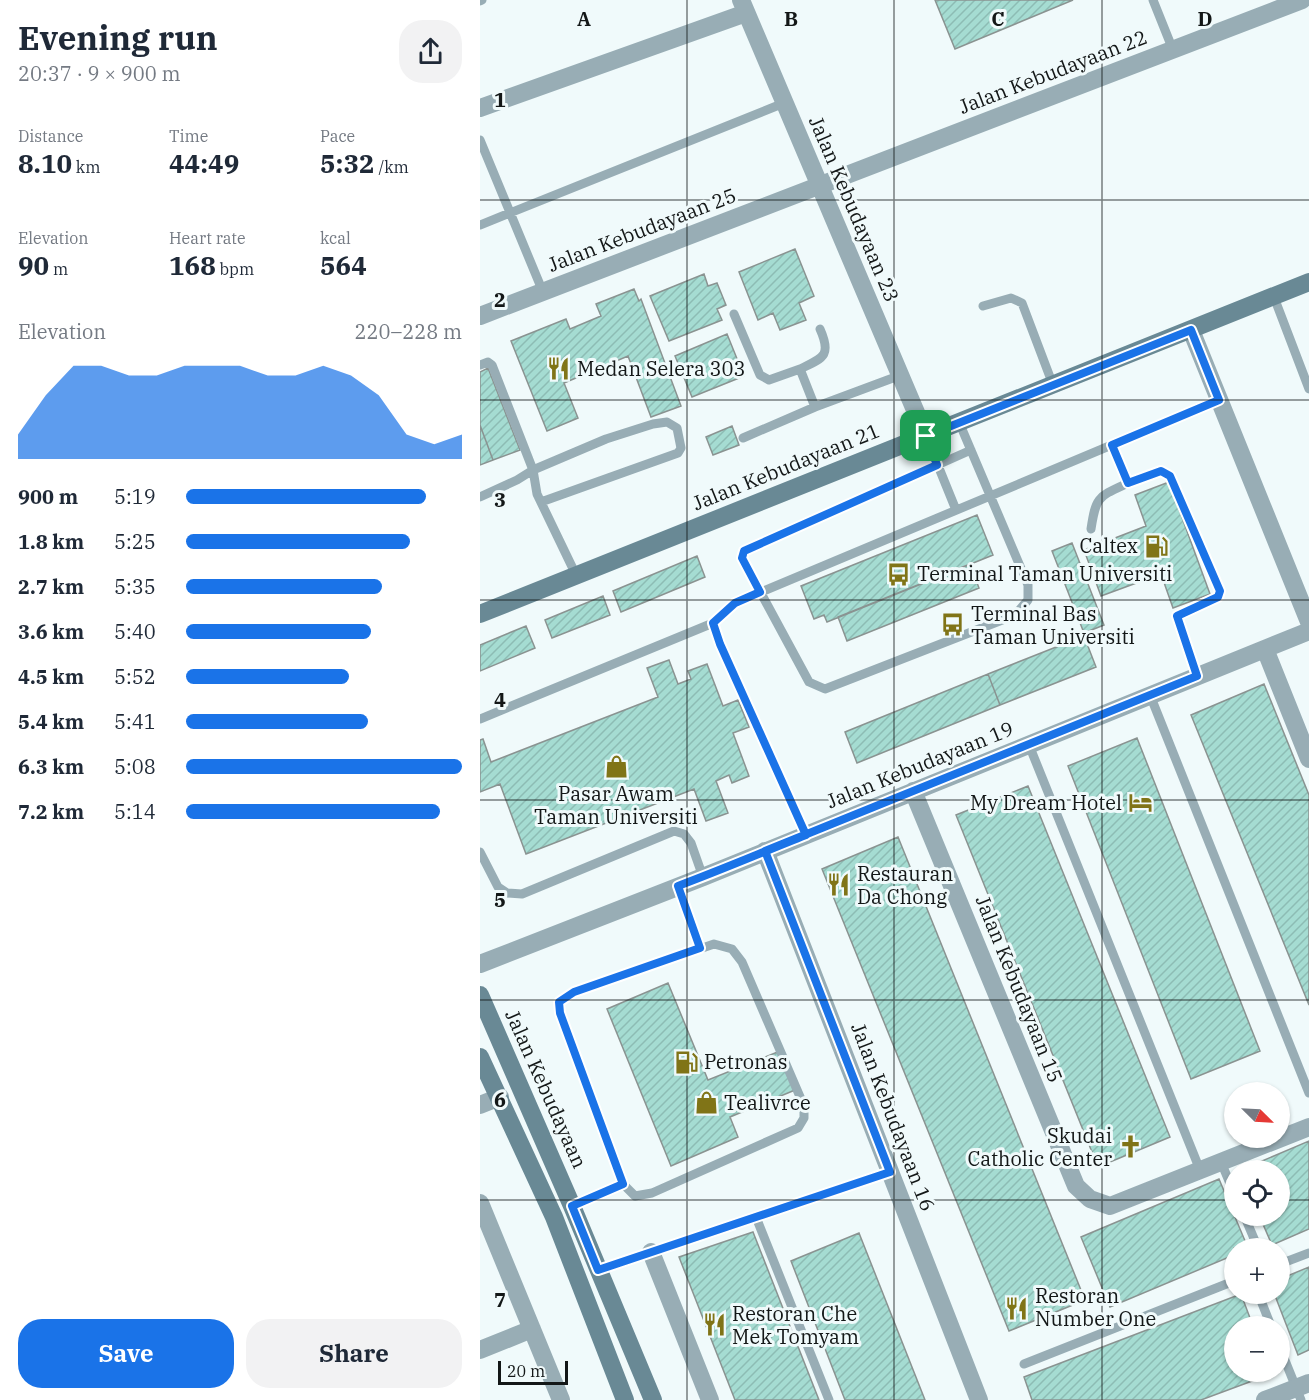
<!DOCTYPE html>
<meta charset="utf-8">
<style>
:root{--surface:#fff;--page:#f2f2f3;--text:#1f2937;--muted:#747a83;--accent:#1a73e8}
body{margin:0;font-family:"IBM Plex Serif",serif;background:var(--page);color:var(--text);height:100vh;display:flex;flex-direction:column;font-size:22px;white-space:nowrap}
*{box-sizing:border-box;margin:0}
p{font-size:20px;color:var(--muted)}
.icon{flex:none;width:33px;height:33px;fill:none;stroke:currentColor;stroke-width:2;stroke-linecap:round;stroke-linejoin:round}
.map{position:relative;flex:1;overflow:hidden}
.panel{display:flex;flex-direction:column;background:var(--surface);width:480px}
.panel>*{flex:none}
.needle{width:39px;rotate:114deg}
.controls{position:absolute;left:744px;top:1082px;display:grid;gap:12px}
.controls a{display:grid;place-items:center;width:66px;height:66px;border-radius:50%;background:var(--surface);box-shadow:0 2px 4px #0004;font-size:30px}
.scale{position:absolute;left:18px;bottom:15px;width:70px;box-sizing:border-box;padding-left:6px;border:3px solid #131717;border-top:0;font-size:16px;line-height:21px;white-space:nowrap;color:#131717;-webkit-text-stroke:4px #f0fafb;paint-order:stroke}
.pin{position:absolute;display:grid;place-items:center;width:51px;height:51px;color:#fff;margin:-26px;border-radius:12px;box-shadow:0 3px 9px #0006}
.round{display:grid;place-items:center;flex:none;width:63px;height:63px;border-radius:24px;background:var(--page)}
.summary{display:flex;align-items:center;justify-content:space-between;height:102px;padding:0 18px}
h1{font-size:33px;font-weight:800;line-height:45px}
.figures{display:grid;grid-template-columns:repeat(3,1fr);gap:9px;height:102px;padding:6px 18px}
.figures div{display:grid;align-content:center}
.figures b{font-size:26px;font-weight:800}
.figures small{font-size:16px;font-weight:400}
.figures p{font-size:16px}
.chart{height:168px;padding:12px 18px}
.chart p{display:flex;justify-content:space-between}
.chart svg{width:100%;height:108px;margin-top:6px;fill:var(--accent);opacity:.7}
.primary-button{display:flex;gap:12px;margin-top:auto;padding:12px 18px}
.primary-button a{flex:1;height:69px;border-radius:24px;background:var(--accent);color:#fff;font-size:24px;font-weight:800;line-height:69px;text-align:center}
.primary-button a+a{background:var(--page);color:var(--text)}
ul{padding:0 18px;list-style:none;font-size:20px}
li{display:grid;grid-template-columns:96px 72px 1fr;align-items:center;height:45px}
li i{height:15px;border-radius:8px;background:var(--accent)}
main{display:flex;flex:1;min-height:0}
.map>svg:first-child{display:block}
.building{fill:url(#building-hatch);stroke:#8a9391;stroke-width:1.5}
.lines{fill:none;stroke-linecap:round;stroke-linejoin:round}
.lane{stroke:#98adb5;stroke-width:9}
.street{stroke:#98adb5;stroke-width:18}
.secondary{stroke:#698995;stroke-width:18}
.route-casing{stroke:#fff;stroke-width:12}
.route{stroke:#1a73e8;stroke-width:8}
.grid{fill:none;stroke:#131717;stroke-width:1.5;stroke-opacity:0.55}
.labels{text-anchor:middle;stroke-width:6;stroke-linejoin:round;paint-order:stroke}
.street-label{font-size:20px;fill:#131717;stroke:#f0fafb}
.poi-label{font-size:20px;fill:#131717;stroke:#f0fafb;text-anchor:start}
.grid-label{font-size:20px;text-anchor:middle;font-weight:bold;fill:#131717;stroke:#f0fafb;stroke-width:6;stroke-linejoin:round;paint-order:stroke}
</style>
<main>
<section class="panel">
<div class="summary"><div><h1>Evening run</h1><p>20:37 · 9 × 900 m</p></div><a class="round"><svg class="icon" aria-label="share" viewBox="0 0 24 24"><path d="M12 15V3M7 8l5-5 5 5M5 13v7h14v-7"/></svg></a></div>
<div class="figures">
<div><p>Distance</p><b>8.10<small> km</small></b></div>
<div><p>Time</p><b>44:49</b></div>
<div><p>Pace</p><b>5:32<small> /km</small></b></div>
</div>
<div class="figures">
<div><p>Elevation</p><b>90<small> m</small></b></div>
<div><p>Heart rate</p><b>168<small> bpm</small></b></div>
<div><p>kcal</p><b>564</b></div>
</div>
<div class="chart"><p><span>Elevation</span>220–228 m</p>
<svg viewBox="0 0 160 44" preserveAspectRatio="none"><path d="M0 44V34L10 18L20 6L30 6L40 10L50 10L60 6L70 6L80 6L90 10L100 10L110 6L120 10L130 18L140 34L150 38L160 34V44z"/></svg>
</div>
<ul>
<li><b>900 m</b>5:19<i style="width:87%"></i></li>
<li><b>1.8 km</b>5:25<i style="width:81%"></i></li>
<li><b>2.7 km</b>5:35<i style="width:71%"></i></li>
<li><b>3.6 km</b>5:40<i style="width:67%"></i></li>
<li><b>4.5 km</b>5:52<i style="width:59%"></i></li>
<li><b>5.4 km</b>5:41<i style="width:66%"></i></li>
<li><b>6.3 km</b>5:08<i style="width:100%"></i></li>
<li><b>7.2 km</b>5:14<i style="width:92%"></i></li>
</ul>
<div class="primary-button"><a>Save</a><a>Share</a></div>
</section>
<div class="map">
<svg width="829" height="1400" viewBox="0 0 829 1400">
<defs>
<pattern id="building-hatch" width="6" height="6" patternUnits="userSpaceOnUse" patternTransform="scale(1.5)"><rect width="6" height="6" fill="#a5dcd2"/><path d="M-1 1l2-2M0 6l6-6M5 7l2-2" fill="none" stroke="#8dbcb4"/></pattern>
</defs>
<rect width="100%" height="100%" fill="#f0fafb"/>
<!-- building -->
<path class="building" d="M455,0H593L475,49Z
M315,249L334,296L319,303L326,320L300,330L293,313L278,320L259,272Z
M224,274L228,286L237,283L246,305L237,309L242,320L189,341L170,296Z
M154,289L159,301L161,299L201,406L171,417L148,356L84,383L98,418L67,431L31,341L86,319L90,329L121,316L116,304Z
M247,334L264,376L212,397L195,356Z
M8,368L40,450L13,460L0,425V372Z
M0,425L13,460L0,465Z
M252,426L259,445L233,455L226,437Z
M689,482L730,594L693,608L681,574L621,596L604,550L666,526L655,495Z
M497,515L513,555L347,622L344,615L334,619L321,586Z
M592,543L624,625L604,633L572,551Z
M217,556L225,577L141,612L133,591Z
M490,564L499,588L367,641L358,617Z
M123,596L130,615L72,638L65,620Z
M46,626L55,648L0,671V645Z
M604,636L616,667L520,705L508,674Z
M189,660L198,684L211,679L208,671L227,664L243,706L258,700L269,727L253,733L269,776L252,783L249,775L236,781L248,813L226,821L214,789L46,854L20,784L0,792V740L3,739L11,762L178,697L167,668Z
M508,674L520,705L377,763L365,732Z
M784,684L829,795V1005L711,715Z
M657,738L780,1051L711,1079L588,766Z
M548,786L690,1137L618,1167L476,815Z
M418,837L605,1300L529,1331L342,869Z
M188,983L228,1080L300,1051L315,1090L250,1117L258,1137L191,1166L127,1009Z
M829,1141V1229L792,1245L779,1215H800V1170H761Z
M739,1179L768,1248H754V1255L630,1307L601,1237Z
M273,1232L339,1400H255L199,1257Z
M379,1233L445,1400H365L311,1261Z
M829,1267V1350L818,1355L794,1293H800V1279Z
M761,1294L773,1326H754V1371H790L791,1374L721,1400H552L544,1377Z"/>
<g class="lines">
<!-- lane -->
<path class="lane" d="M673,0L693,50
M0,1L2,0
M0,140L63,292
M0,225L304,103
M794,297L829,389
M503,306L531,298L542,303L573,385
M254,314L280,375L289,380L320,369L335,407
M0,365L8,362L12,365L53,470L126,439L173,424L187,422L197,428L201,448L198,453L61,502
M320,369C343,358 352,356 340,329
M479,422L548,585V600L535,615L345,689L329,682L262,558L264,551L491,450
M446,436L476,510
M263,438L335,407L421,375
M632,445L648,483L681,471L690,476L740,591L738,597L697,616L717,676
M0,497L37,480L53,470L57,494L96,575
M611,529C616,496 618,497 648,483
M233,623L255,603L281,592L739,400
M670,695L829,1093
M0,719L233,623L240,644L326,835
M549,745L720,1170
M0,852L18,887L27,893L42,894L194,831L204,834L211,843L223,877
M198,886L220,948
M234,944L252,949L262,962L324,1106V1118L318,1128L172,1193L155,1196L143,1184L80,1013L79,1002L94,992Z
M741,1162L754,1193
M92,1206L143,1184
M764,1215L778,1248
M276,1217L349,1400
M800,1264L829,1253
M118,1270L410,1172
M778,1293L791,1326
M800,1348L821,1400
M544,1364L754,1281"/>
<!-- street -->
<path class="street" d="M261,0L446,436
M0,108L266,13
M0,316L822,0
M711,330L829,622
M785,649L829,759
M433,791L596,1186L610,1199L630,1206L829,1127
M285,851L499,1400
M0,964L223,877L829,631
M0,1105L20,1097
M0,1203L81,1400
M171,1252L230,1400
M0,1350L52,1329
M785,1400L829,1383"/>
<!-- secondary -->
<path class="secondary" d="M0,614L829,282
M0,995L92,1206L173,1400
M0,1057L74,1217L145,1400"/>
</g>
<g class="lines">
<defs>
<path id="route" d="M446,436L457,465L264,551L262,558L280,592L255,603L233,623L240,644L326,835C283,852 241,870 198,886L220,948L94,992L79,1002L80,1013L143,1184L92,1206L118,1270L410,1172L285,851C429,794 572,734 717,676L697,616L738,597L740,591L690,476L681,471L648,483L632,445L739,400L711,330L446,436"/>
</defs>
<!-- route casing -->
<use href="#route" class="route-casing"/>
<!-- route -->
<use href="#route" class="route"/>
</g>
<!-- grid -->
<path class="grid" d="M207,0V1400M414,0V1400M622,0V1400M0,200H829M0,400H829M0,600H829M0,800H829M0,1000H829M0,1200H754M800,1200H829"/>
<!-- icons -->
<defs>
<symbol id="restaurant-bare" viewBox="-9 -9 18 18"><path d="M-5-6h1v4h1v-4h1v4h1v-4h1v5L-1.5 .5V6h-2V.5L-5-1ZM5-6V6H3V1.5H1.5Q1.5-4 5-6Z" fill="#807417" stroke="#f0fafb" stroke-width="2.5" paint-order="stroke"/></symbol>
<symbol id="fuel-bare" viewBox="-9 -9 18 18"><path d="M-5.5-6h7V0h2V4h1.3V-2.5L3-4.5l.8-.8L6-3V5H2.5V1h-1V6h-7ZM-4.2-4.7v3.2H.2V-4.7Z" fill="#807417" stroke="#f0fafb" stroke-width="2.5" paint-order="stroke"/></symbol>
<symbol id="bus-bare" viewBox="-9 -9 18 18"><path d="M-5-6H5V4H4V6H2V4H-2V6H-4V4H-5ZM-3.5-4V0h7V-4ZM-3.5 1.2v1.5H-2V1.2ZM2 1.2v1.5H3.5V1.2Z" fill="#807417" stroke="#f0fafb" stroke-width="2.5" paint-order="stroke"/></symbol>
<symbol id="shop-bare" viewBox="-9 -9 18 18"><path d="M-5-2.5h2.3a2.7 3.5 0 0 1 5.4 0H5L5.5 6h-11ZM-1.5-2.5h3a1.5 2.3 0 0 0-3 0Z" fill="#807417" stroke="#f0fafb" stroke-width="2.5" paint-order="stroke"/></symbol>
<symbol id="hotel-bare" viewBox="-9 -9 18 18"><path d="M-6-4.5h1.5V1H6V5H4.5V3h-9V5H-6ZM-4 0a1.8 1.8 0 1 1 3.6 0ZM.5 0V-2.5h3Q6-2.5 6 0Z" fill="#807417" stroke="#f0fafb" stroke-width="2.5" paint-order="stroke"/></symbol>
<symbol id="church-bare" viewBox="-9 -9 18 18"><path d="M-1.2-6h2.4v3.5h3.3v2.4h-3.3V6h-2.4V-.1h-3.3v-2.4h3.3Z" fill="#807417" stroke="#f0fafb" stroke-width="2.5" paint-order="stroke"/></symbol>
</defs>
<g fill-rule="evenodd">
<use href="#restaurant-bare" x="62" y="352" width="33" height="33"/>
<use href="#fuel-bare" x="660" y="530" width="33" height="33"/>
<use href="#bus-bare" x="402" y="558" width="33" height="33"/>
<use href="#bus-bare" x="456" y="608" width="33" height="33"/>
<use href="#shop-bare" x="120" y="750" width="33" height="33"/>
<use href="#hotel-bare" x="644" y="786" width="33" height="33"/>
<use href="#restaurant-bare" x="342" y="868" width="33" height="33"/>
<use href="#fuel-bare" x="190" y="1046" width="33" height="33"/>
<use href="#shop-bare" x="210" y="1086" width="33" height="33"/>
<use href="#church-bare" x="634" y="1130" width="33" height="33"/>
<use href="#restaurant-bare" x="520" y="1292" width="33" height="33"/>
<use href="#restaurant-bare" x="218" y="1308" width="33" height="33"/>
</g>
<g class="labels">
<!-- street labels -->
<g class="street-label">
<text transform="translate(573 72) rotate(-21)" y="7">Jalan Kebudayaan 22</text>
<text transform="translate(374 209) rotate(67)" y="7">Jalan Kebudayaan 23</text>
<text transform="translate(162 230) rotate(-21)" y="7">Jalan Kebudayaan 25</text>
<text transform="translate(306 467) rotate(-22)" y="7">Jalan Kebudayaan 21</text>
<text transform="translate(440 765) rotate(-22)" y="7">Jalan Kebudayaan 19</text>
<text transform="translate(539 989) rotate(68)" y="7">Jalan Kebudayaan 15</text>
<text transform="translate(66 1089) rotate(66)" y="7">Jalan Kebudayaan</text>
<text transform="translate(413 1117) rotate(69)" y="7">Jalan Kebudayaan 16</text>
</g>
<!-- poi labels -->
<g class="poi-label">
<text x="97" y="376">Medan Selera 303</text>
<text x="658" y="553" text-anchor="end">Caltex</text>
<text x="437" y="581">Terminal Taman Universiti</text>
<text x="491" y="621">Terminal Bas<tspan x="491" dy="23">Taman Universiti</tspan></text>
<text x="136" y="801" text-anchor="middle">Pasar Awam<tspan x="136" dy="23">Taman Universiti</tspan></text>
<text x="642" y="810" text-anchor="end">My Dream Hotel</text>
<text x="377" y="881">Restauran<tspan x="377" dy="23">Da Chong</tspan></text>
<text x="224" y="1069">Petronas</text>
<text x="244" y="1110">Tealivrce</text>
<text x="632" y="1143" text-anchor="end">Skudai<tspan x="632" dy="23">Catholic Center</tspan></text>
<text x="555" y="1303">Restoran<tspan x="555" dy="23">Number One</tspan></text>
<text x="252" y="1321">Restoran Che<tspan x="252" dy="23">Mek Tomyam</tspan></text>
</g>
</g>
<g class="grid-label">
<text x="104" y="26">A</text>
<text x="311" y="26">B</text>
<text x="518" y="26">C</text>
<text x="725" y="26">D</text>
<text x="20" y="107">1</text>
<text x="20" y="307">2</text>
<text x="20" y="507">3</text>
<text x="20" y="707">4</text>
<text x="20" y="907">5</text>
<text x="20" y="1107">6</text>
<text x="20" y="1307">7</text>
</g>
</svg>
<div class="controls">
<a><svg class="needle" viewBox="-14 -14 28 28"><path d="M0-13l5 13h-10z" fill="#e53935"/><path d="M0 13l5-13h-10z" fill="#747a83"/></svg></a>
<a><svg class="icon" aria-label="locate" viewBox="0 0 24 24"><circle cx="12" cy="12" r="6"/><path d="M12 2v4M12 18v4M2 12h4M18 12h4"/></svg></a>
<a>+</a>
<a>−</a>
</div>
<div class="scale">20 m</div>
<div class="pin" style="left:446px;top:436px;background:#1e9e55"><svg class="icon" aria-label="arrive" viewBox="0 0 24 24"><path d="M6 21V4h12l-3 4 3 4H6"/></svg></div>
</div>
</main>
